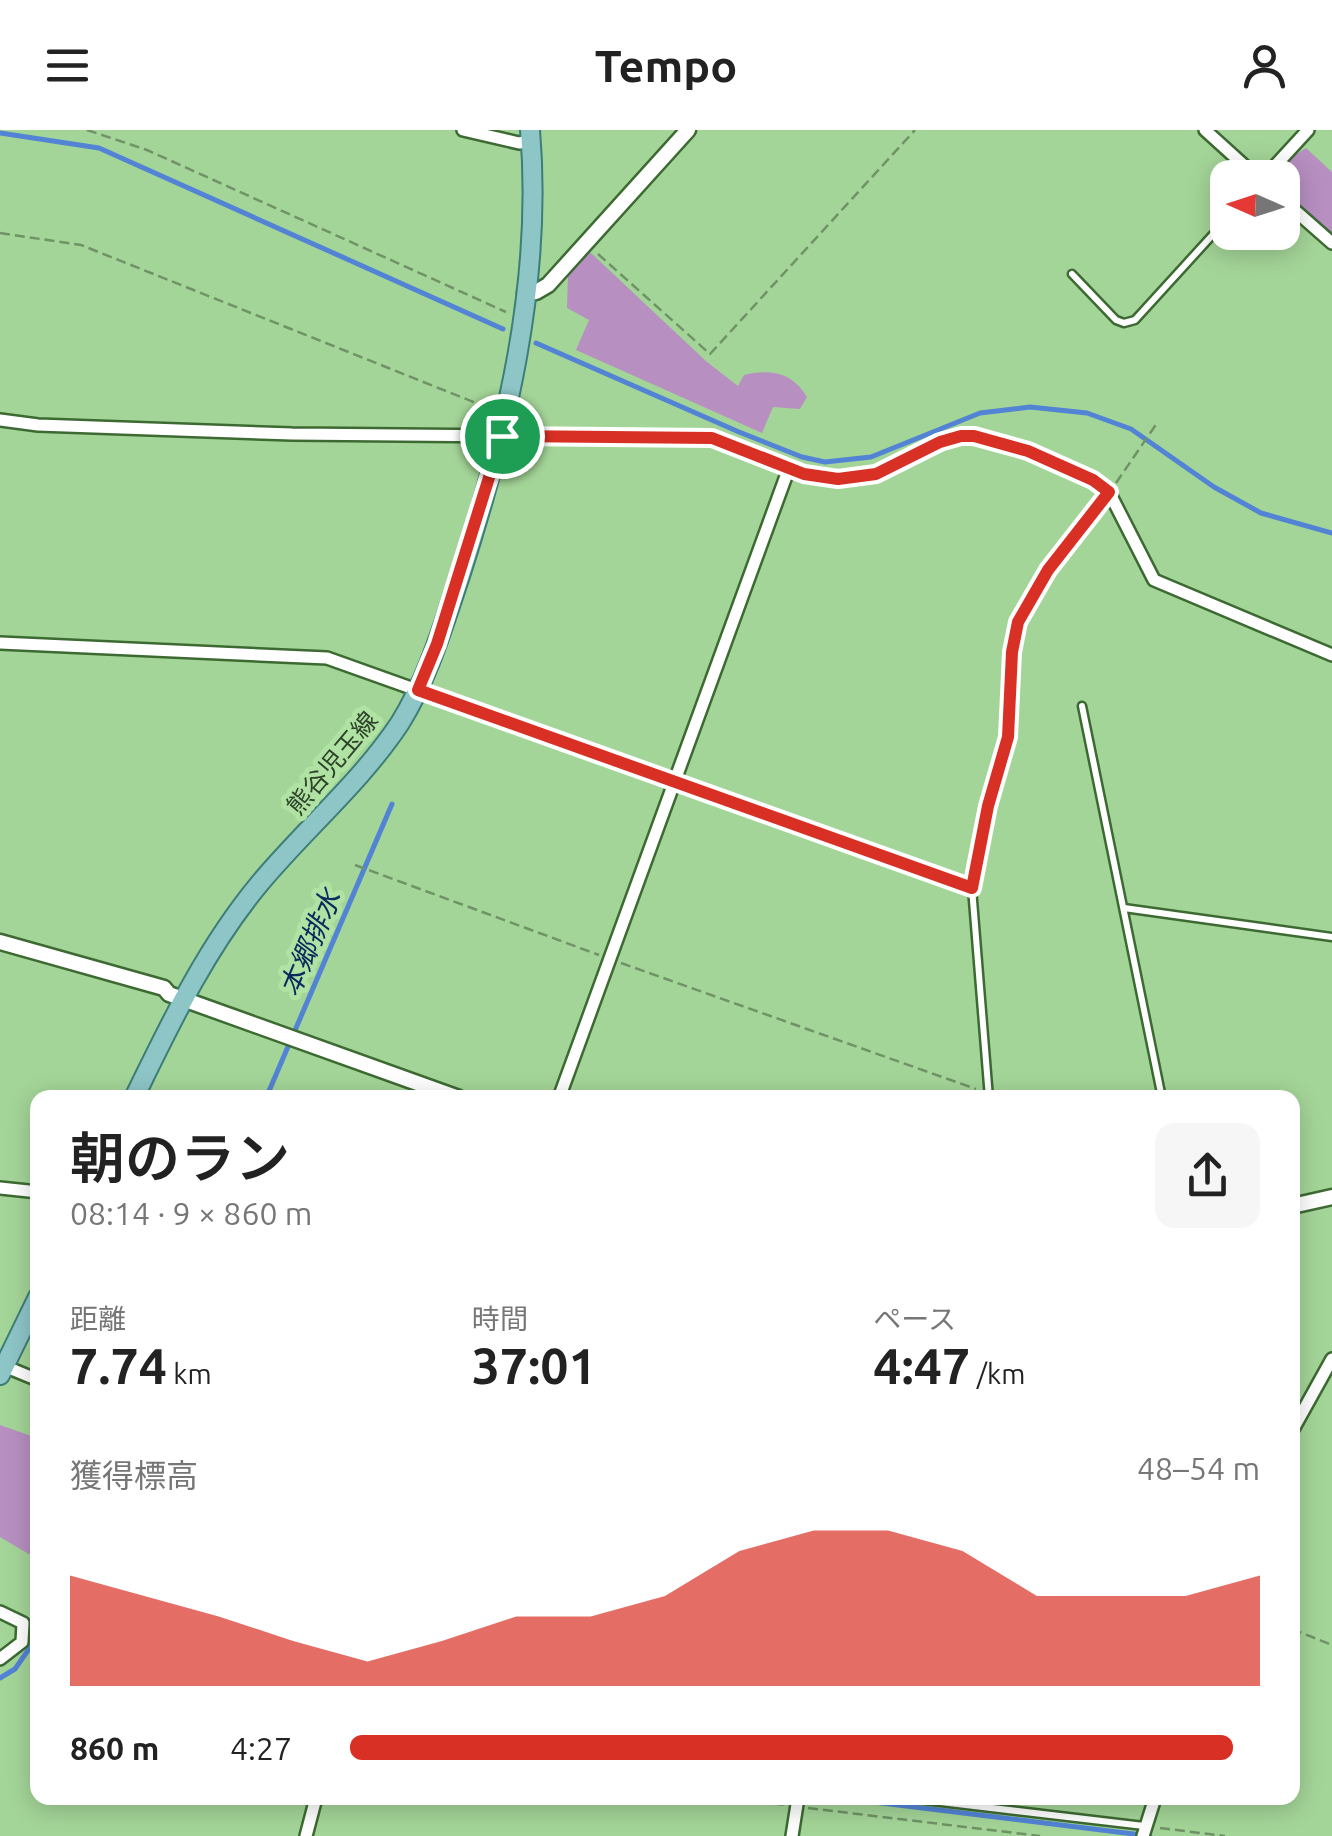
<!DOCTYPE html>
<html lang="ja">
<meta charset="utf-8">
<style>
:root{--surface:#fff;--page:#f6f6f6;--text:#222;--muted:#767676;--accent:#d93025}
body{margin:0;font-family:Ubuntu,"Noto Sans JP",sans-serif;background:var(--page);color:var(--text);height:100vh;display:flex;flex-direction:column;font-size:38px;white-space:nowrap}
*{box-sizing:border-box;margin:0}
p{font-size:32px;color:var(--muted)}
.icon{flex:none;width:55px;height:55px;fill:none;stroke:currentColor;stroke-width:2;stroke-linecap:round;stroke-linejoin:round}
.map{position:relative;flex:1;overflow:hidden}
.details{position:absolute;left:30px;top:960px;width:1270px;height:715px;display:flex;flex-direction:column;background:var(--surface);border-radius:20px;box-shadow:0 5px 25px #0003}
.details>*{flex:none}
.needle{width:65px;rotate:273deg}
.tools{position:absolute;left:1210px;top:30px;display:grid;gap:20px}
.tools a{display:grid;place-items:center;width:90px;height:90px;border-radius:20px;background:var(--surface);box-shadow:0 5px 25px #0003;font-size:50px}
.pin{position:absolute;display:grid;place-items:center;width:85px;height:85px;color:#fff;margin:-42px;border:5px solid #fff;border-radius:50%;box-shadow:0 2px 10px #0007}
.round{display:grid;place-items:center;flex:none;width:105px;height:105px;border-radius:20px;background:var(--page)}
.headline{display:flex;align-items:center;justify-content:space-between;height:170px;padding:0 40px}
h1{font-size:55px;font-weight:600;line-height:75px}
.stats{display:grid;grid-template-columns:repeat(3,1fr);gap:15px;height:170px;padding:10px 40px}
.stats div{display:grid;align-content:center}
.stats b{font-size:50px;font-weight:600}
.stats small{font-size:28px;font-weight:400}
.stats p{font-size:28px}
.chart{height:280px;padding:20px 40px}
.chart p{display:flex;justify-content:space-between}
.chart svg{width:100%;height:180px;margin-top:10px;fill:var(--accent);opacity:.7}
ul{padding:0 40px;list-style:none;font-size:32px}
li{display:grid;grid-template-columns:160px 120px 1fr;align-items:center;height:75px}
li i{height:25px;border-radius:12px;background:var(--accent)}
header{display:flex;justify-content:space-between;align-items:center;height:130px;padding:0 40px;background:var(--surface);font-size:45px;font-weight:600}
.map>svg:first-child{display:block}
.green{fill:#b78fc1}
.lines{fill:none;stroke-linecap:round;stroke-linejoin:round}
.stream{stroke:#5283d4;stroke-width:5}
.service-casing{stroke:#3d6a32;stroke-width:11}
.minor-casing{stroke:#3d6a32;stroke-width:16}
.tertiary-casing{stroke:#3d6a32;stroke-width:19}
.primary-casing{stroke:#3c7e78;stroke-width:22}
.path{stroke:#6f9366;stroke-width:2.5;stroke-dasharray:10 5;stroke-linecap:butt}
.service{stroke:#fff;stroke-width:6}
.minor{stroke:#fff;stroke-width:11}
.tertiary{stroke:#fff;stroke-width:14}
.primary{stroke:#8ec5c7;stroke-width:18}
.route-casing{stroke:#fff;stroke-width:20}
.route{stroke:#d93025;stroke-width:12}
.labels{text-anchor:middle;stroke-width:10;stroke-linejoin:round;paint-order:stroke}
.street-label{font-size:25px;fill:#2e4329;stroke:#b0e2a4}
.water-label{font-size:28px;font-style:italic;fill:#0a2a5d;stroke:#b0e2a4}
</style>
<header><svg class="icon" aria-label="menu" viewBox="0 0 24 24"><path d="M4 6h16M4 12h16M4 18h16"/></svg>Tempo<svg class="icon" aria-label="person" viewBox="0 0 24 24"><circle cx="12" cy="8" r="4"/><path d="M4 21q1-7 8-7t8 7"/></svg></header>
<div class="map">
<svg width="1332" height="1706" viewBox="0 0 1332 1706">
<rect width="100%" height="100%" fill="#a4d598"/>
<!-- green -->
<path class="green" d="M1306,18L1332,42V104L1285,64L1282,48L1272,47L1290,28Z
M587,123H591L707,232L738,256L744,245C770,239 792,242 807,267L800,279L773,277L762,303L576,220L589,190L567,178L568,145Z
M0,1295L37,1308V1429L0,1407Z"/>
<g class="lines">
<!-- stream -->
<path class="stream" d="M0,3L99,18L503,199
M536,213L739,302L802,327L825,332L871,327L980,283L1030,277L1087,283L1131,299L1214,357L1261,383L1332,403
M266,968L392,674
M0,1548L15,1539L38,1506
M841,1668L1150,1706"/>
<defs>
<path id="service" d="M1072,144L1116,190L1124,193L1135,190L1228,88
M1082,576L1162,968
M1124,778L1332,807
M989,968L972,758L989,676L1008,607L1014,508L1018,492L1049,440L1108,363
M907,1668L1144,1696"/>
<path id="minor" d="M463,0L519,13L531,11
M1205,0L1258,48
M1264,48L1308,0
M1282,69L1332,113
M0,290L38,295L292,304L712,308L804,344L837,349L875,344L940,312L961,306H974L1028,321L1093,350L1109,362L1154,450L1332,525
M0,513L327,528L972,758
M559,968L789,338
M0,1058L38,1062
M4,1236L38,1250
M1292,1301L1332,1229
M0,1482L23,1493L22,1512L0,1529
M306,1706L316,1668
M792,1706L798,1668
M1143,1706L1155,1668"/>
<path id="tertiary" d="M525,163L536,162L548,155L688,0
M0,812L164,858L169,864L459,968
M1292,1076L1332,1067"/>
<path id="primary" d="M134,968C171,892 206,818 260,753C305,699 361,652 400,593C428,548 443,496 460,446C506,303 543,152 530,0
M0,1245L38,1167"/>
</defs>
<!-- service casing -->
<use href="#service" class="service-casing"/>
<!-- minor casing -->
<use href="#minor" class="minor-casing"/>
<!-- tertiary casing -->
<use href="#tertiary" class="tertiary-casing"/>
<!-- primary casing -->
<use href="#primary" class="primary-casing"/>
<!-- path -->
<path class="path" d="M87,0L147,20L506,182
M0,103L81,115L491,279
M598,124L710,224L915,0
M1116,353L1157,293
M355,735L599,825
M621,833L976,959
M31,1484L38,1475
M1292,1499L1332,1515
M729,1668L785,1675
M808,1678L1040,1706
M1160,1698L1225,1706"/>
<!-- service -->
<use href="#service" class="service"/>
<!-- minor -->
<use href="#minor" class="minor"/>
<!-- tertiary -->
<use href="#tertiary" class="tertiary"/>
<!-- primary -->
<use href="#primary" class="primary"/>
</g>
<g class="lines">
<defs>
<path id="route" d="M502,306L712,308L804,344L838,349L876,344L940,312L961,306H974L1028,321L1093,350L1109,362L1048,440L1018,492L1012,522L1008,607L988,676L972,758L418,560L437,514Z"/>
</defs>
<!-- route casing -->
<use href="#route" class="route-casing"/>
<!-- route -->
<use href="#route" class="route"/>
</g>
<g class="labels">
<!-- street labels -->
<g class="street-label">
<text transform="translate(332 633) rotate(-50)" y="9">熊谷児玉線</text>
</g>
<!-- water labels -->
<g class="water-label">
<text transform="translate(310 813) rotate(-67)" y="10">本郷排水</text>
</g>
</g>
</svg>
<div class="tools">
<a><svg class="needle" viewBox="-14 -14 28 28"><path d="M0-13l5 13h-10z" fill="#e53935"/><path d="M0 13l5-13h-10z" fill="#767676"/></svg></a>
</div>
<div class="pin" style="left:502px;top:306px;background:#1e9e55"><svg class="icon" aria-label="arrive" viewBox="0 0 24 24"><path d="M6 21V4h12l-3 4 3 4H6"/></svg></div>
<section class="details">
<div class="headline"><div><h1>朝のラン</h1><p>08:14 · 9 × 860 m</p></div><a class="round"><svg class="icon" aria-label="share" viewBox="0 0 24 24"><path d="M12 15V3M7 8l5-5 5 5M5 13v7h14v-7"/></svg></a></div>
<div class="stats">
<div><p>距離</p><b>7.74<small> km</small></b></div>
<div><p>時間</p><b>37:01</b></div>
<div><p>ペース</p><b>4:47<small> /km</small></b></div>
</div>
<div class="chart"><p><span>獲得標高</span>48–54 m</p>
<svg viewBox="0 0 160 44" preserveAspectRatio="none"><path d="M0 44V17L10 22L20 27L30 33L40 38L50 33L60 27L70 27L80 22L90 11L100 6L110 6L120 11L130 22L140 22L150 22L160 17V44z"/></svg>
</div>
<ul>
<li><b>860 m</b>4:27<i style="width:97%"></i></li>
</ul>
</section>
</div>
